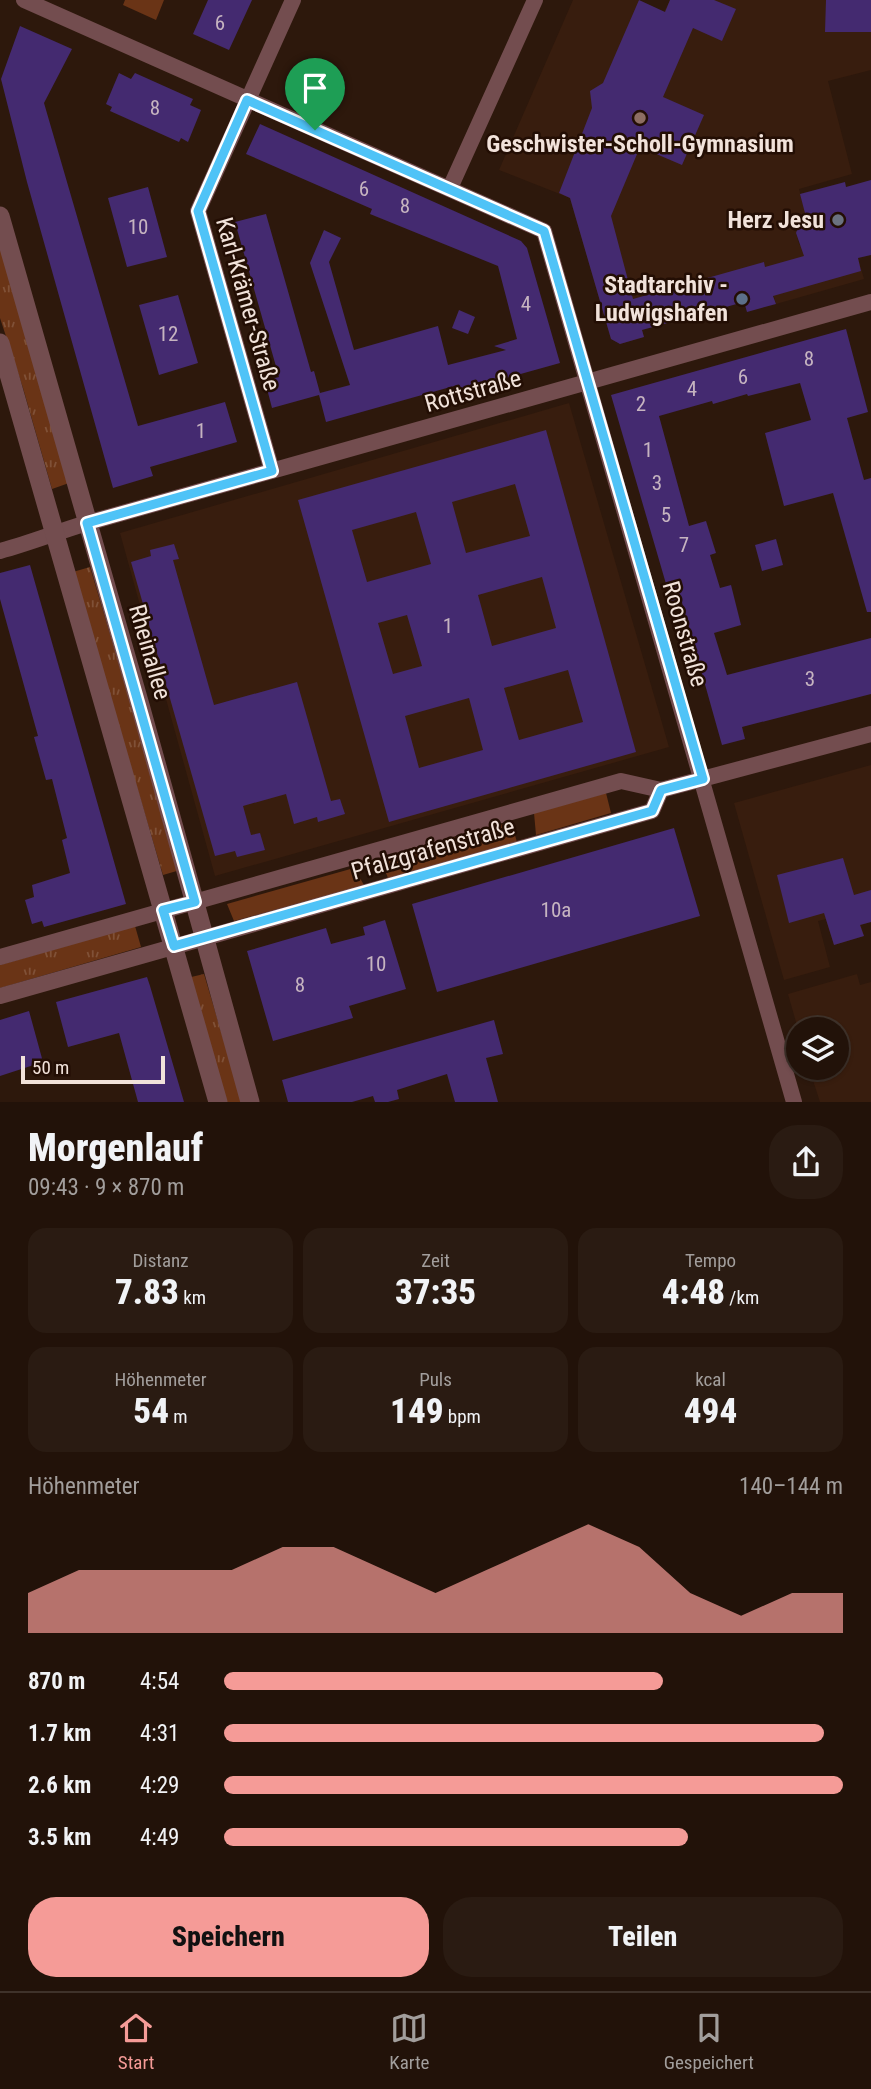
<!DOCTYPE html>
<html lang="de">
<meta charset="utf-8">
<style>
:root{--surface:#221209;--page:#2a1b12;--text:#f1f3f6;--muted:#a29e9c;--line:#3f322a;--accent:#f59b97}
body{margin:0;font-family:"Roboto Condensed",sans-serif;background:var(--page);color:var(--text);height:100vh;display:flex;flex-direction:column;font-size:26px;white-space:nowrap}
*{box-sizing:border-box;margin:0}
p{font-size:23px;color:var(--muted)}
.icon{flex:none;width:38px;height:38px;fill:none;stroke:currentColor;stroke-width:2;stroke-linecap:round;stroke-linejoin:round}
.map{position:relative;height:1102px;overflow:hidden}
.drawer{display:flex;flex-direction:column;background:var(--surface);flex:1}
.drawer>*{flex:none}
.fabs{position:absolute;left:786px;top:1017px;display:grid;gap:14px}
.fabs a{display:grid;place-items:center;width:63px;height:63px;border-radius:50%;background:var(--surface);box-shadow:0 2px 5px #0004,0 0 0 2px var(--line);font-size:35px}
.scale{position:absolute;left:21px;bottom:18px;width:144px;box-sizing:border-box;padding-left:7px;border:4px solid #f1e2da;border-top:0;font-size:19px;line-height:24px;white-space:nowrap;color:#f1e2da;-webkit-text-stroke:5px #230e04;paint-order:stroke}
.pin{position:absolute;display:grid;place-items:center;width:60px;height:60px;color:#fff;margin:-72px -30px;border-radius:50% 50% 50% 0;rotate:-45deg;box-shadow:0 0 7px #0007}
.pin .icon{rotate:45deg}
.round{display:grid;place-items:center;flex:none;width:74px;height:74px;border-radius:28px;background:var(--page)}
.summary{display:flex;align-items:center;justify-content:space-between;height:119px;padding:0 28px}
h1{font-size:38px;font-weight:800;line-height:52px}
.metrics{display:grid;grid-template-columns:repeat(3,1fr);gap:10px;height:119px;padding:7px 28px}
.metrics div{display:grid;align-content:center;border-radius:18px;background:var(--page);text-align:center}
.metrics b{font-size:35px;font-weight:800}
.metrics small{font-size:19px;font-weight:400}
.metrics p{font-size:19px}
.chart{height:196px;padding:14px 28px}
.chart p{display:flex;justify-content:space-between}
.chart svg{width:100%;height:126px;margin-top:7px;fill:var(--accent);opacity:.7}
.primary-button{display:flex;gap:14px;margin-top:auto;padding:14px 28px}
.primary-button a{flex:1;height:80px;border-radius:28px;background:var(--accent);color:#111;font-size:28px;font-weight:800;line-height:80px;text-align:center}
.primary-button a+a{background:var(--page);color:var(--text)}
ul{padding:0 28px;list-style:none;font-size:23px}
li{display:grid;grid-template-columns:112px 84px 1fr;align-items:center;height:52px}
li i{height:18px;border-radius:9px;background:var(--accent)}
.tab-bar{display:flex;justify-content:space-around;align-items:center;height:98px;border-top:2px solid var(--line);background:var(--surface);font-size:19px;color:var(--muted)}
.tab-bar a{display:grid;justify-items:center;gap:4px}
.tab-bar .current{color:var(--accent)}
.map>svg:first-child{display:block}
.built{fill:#381d0e}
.grass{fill:url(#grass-tufts)}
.green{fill:#6a3416}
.building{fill:#442a70;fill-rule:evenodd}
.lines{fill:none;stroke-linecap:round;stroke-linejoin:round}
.minor{stroke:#734d4f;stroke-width:16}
.tertiary{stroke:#734d4f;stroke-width:19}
.route-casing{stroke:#fff;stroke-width:14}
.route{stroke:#4fc3f7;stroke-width:9}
.education-dot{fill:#8d6e63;stroke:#230e04;stroke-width:2.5}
.worship-dot{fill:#6b7280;stroke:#230e04;stroke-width:2.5}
.service-dot{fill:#5c6f8a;stroke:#230e04;stroke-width:2.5}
.labels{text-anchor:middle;stroke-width:5;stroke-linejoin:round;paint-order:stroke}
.number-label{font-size:21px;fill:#c6b4c0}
.poi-label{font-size:24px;font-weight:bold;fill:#f1e2da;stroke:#230e04;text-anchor:end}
.street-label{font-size:24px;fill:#f1e2da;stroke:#230e04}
</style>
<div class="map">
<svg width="871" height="1102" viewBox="0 0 871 1102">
<defs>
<pattern id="grass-tufts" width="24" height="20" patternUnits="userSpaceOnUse" patternTransform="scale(1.75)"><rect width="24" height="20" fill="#6a3416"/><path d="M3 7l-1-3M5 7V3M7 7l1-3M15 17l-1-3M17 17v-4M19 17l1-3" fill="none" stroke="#805137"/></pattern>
</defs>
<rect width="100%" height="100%" fill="#2d180c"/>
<!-- built -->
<path class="built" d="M573,0H638L664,12L670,0H871V70L828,81L852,174L799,189L807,219L799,224L796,233L799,244L802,247L858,258L864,279L776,304L764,263L633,300L644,337L620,344L611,339L570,198L499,170Z
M569,403L669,747L215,876L120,533Z
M871,765V922L861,925L864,936L834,945L826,919L818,921L830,967L784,980L734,803Z
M857,974L860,985L871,982V1102H820L809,1068H836V1029H798L788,994Z"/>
<!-- grass -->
<path class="grass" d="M0,248L69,483L52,489L23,388L0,318Z
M90,567L180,870L163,875L73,572Z
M135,926L141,947L0,988V965Z
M204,974L242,1102H223L187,978Z"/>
<!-- green -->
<path class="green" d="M125,0H164L156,20L123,5Z
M606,793L611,813L536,835L534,813Z
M511,822L517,842L388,878L380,858Z
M354,868L364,885L234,921L227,904Z"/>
<!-- building -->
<path class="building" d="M208,0H252L229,50L193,34Z
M639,0L665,12L670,0H714L736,9L722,41L693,28L663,97L704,115L682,165L640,147L611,216L633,299L764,262L765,267L804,256L796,233L799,224L806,217L800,194L845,182L846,187L871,180V255L858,258L861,271L773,296L776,304L747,312L744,302L642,330L644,337L620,344L611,339L570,198L559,193L592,108L590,91L603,83Z
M826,0H871V32H825Z
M20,26L72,49L44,103L138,426L225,402L237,442L150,467L153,476L113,488L27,182L1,79Z
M119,73L131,79L135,73L193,99L190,105L201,110L188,142L181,138L179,142L110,111L112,107L106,104Z
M260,124L521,241L527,248L560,363L456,392L454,386L326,422L319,395L272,408L265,381L279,377L235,222L266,214L311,372L314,371L320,393L350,385L310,263L324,230L341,238L329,262L354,350L438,326L448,365L506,350L494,346L517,339L498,266L370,214L372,209L246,154Z
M148,187L167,257L127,267L108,198Z
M178,295L198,363L159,375L139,305Z
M459,310L475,317L468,334L452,328Z
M846,329L868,412L847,418L864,480L871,478V612H867L833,493L784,506L765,433L811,420L800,383L748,396L747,394L713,404L712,401L659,416L689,526L706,521L716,553L710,555L720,588L731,585L741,625L714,633L727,675L871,638V694L742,727L745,739L722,745L681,599L671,601L611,395Z
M546,430L636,752L389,822L298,500ZM515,484L530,536L466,553L452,502ZM416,512L431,564L367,582L352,530ZM542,577L556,628L492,646L478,595ZM407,615L422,666L393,674L378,623ZM568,670L583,722L519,740L504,688ZM469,698L483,750L419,768L405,716Z
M776,539L783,565L762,571L755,545Z
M174,544L179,559L173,560L214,705L297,682L331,801L340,799L345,814L318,822L317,817L294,824L286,794L243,806L251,835L260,833L265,850L237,857L235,851L215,856L131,562L151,556L150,550Z
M30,565L126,904L44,927L42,921L32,924L25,900L34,897L32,885L70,873L62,840L67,838L52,779L46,780L34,737L38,736L0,599V573Z
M674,828L700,916L437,992L412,904Z
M843,858L854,895L871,890V922L860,925L864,936L834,945L824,913L789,923L777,875Z
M385,920L406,989L349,1006L353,1018L273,1041L247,951L326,928L331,944L365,935L363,927Z
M147,977L150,986L184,1102H138L119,1033L68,1047L56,1002Z
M29,1011L43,1062L0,1076V1020Z
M494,1020L503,1054L486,1058L498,1102H455L447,1074L397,1090L399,1099L388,1102H375L373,1096L352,1102H288L282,1080Z"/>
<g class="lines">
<!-- minor -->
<path class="minor" d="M24,0L544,231L794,1102
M450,188L535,0
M272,471L198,211L293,0
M0,551C30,543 57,532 87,523L871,302
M0,957L621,781L661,790L871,734
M0,996L652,811L661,790"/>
<!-- tertiary -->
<path class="tertiary" d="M0,216L140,705L250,1102
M0,343L218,1102"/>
</g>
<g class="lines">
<defs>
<path id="route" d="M247,100L544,231L703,779L661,790L652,811L174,946L163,910L195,902L87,523L272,471L198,211Z"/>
</defs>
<!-- route casing -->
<use href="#route" class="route-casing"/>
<!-- route -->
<use href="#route" class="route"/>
</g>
<!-- markers -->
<circle class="education-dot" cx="640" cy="118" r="7"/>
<circle class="worship-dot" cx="838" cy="220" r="7"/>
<circle class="service-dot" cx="742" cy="299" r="7"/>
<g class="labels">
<!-- number labels -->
<g class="number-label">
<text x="220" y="30">6</text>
<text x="155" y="115">8</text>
<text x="364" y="196">6</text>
<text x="405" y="213">8</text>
<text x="138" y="234">10</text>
<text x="526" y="311">4</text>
<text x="168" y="341">12</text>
<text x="809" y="366">8</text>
<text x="743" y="384">6</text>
<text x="692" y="396">4</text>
<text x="641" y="411">2</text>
<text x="201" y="438">1</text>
<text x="648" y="457">1</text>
<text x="657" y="490">3</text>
<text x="666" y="522">5</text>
<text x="684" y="552">7</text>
<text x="448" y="633">1</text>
<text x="810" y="686">3</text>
<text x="556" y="917">10a</text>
<text x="376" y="971">10</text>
<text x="300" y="992">8</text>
</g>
<!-- poi labels -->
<g class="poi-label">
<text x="640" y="152" text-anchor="middle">Geschwister-Scholl-Gymnasium</text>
<text x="824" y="228">Herz Jesu</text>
<text x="728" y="293">Stadtarchiv -<tspan x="728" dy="28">Ludwigshafen</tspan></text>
</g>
<!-- street labels -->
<g class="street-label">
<text transform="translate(248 304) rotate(74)" y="8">Karl-Krämer-Straße</text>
<text transform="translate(473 391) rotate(-16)" y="8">Rottstraße</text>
<text transform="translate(685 634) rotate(74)" y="8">Roonstraße</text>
<text transform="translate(150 652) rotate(74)" y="8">Rheinallee</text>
<text transform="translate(433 849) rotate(-16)" y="8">Pfalzgrafenstraße</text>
</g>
</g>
</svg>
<div class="fabs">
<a><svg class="icon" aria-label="layers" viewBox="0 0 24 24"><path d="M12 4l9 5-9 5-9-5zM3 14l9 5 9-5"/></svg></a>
</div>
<div class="scale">50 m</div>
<div class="pin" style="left:315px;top:130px;background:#1e9e55"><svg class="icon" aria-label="arrive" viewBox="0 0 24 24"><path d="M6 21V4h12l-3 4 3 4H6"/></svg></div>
</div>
<section class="drawer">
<div class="summary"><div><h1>Morgenlauf</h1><p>09:43 · 9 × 870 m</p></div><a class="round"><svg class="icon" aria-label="share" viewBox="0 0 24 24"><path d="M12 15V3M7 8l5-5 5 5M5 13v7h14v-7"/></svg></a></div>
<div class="metrics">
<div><p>Distanz</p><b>7.83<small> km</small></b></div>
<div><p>Zeit</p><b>37:35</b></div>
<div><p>Tempo</p><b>4:48<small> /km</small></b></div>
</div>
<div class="metrics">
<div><p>Höhenmeter</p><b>54<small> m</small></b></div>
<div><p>Puls</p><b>149<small> bpm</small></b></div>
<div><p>kcal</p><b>494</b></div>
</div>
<div class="chart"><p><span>Höhenmeter</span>140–144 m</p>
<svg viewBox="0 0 160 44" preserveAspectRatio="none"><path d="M0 44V30L10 22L20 22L30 22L40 22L50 14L60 14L70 22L80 30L90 22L100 14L110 6L120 14L130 30L140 38L150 30L160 30V44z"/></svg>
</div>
<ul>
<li><b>870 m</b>4:54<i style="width:71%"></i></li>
<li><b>1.7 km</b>4:31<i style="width:97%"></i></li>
<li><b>2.6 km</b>4:29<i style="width:100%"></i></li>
<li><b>3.5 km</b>4:49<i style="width:75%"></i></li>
</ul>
<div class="primary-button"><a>Speichern</a><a>Teilen</a></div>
</section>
<nav class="tab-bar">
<a class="current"><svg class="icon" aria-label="home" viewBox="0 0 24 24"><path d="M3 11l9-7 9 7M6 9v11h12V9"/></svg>Start</a>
<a><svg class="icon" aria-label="map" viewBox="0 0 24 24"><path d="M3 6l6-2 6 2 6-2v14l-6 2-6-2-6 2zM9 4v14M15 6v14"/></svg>Karte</a>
<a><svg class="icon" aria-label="saved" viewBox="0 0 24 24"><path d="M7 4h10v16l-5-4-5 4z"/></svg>Gespeichert</a>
</nav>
